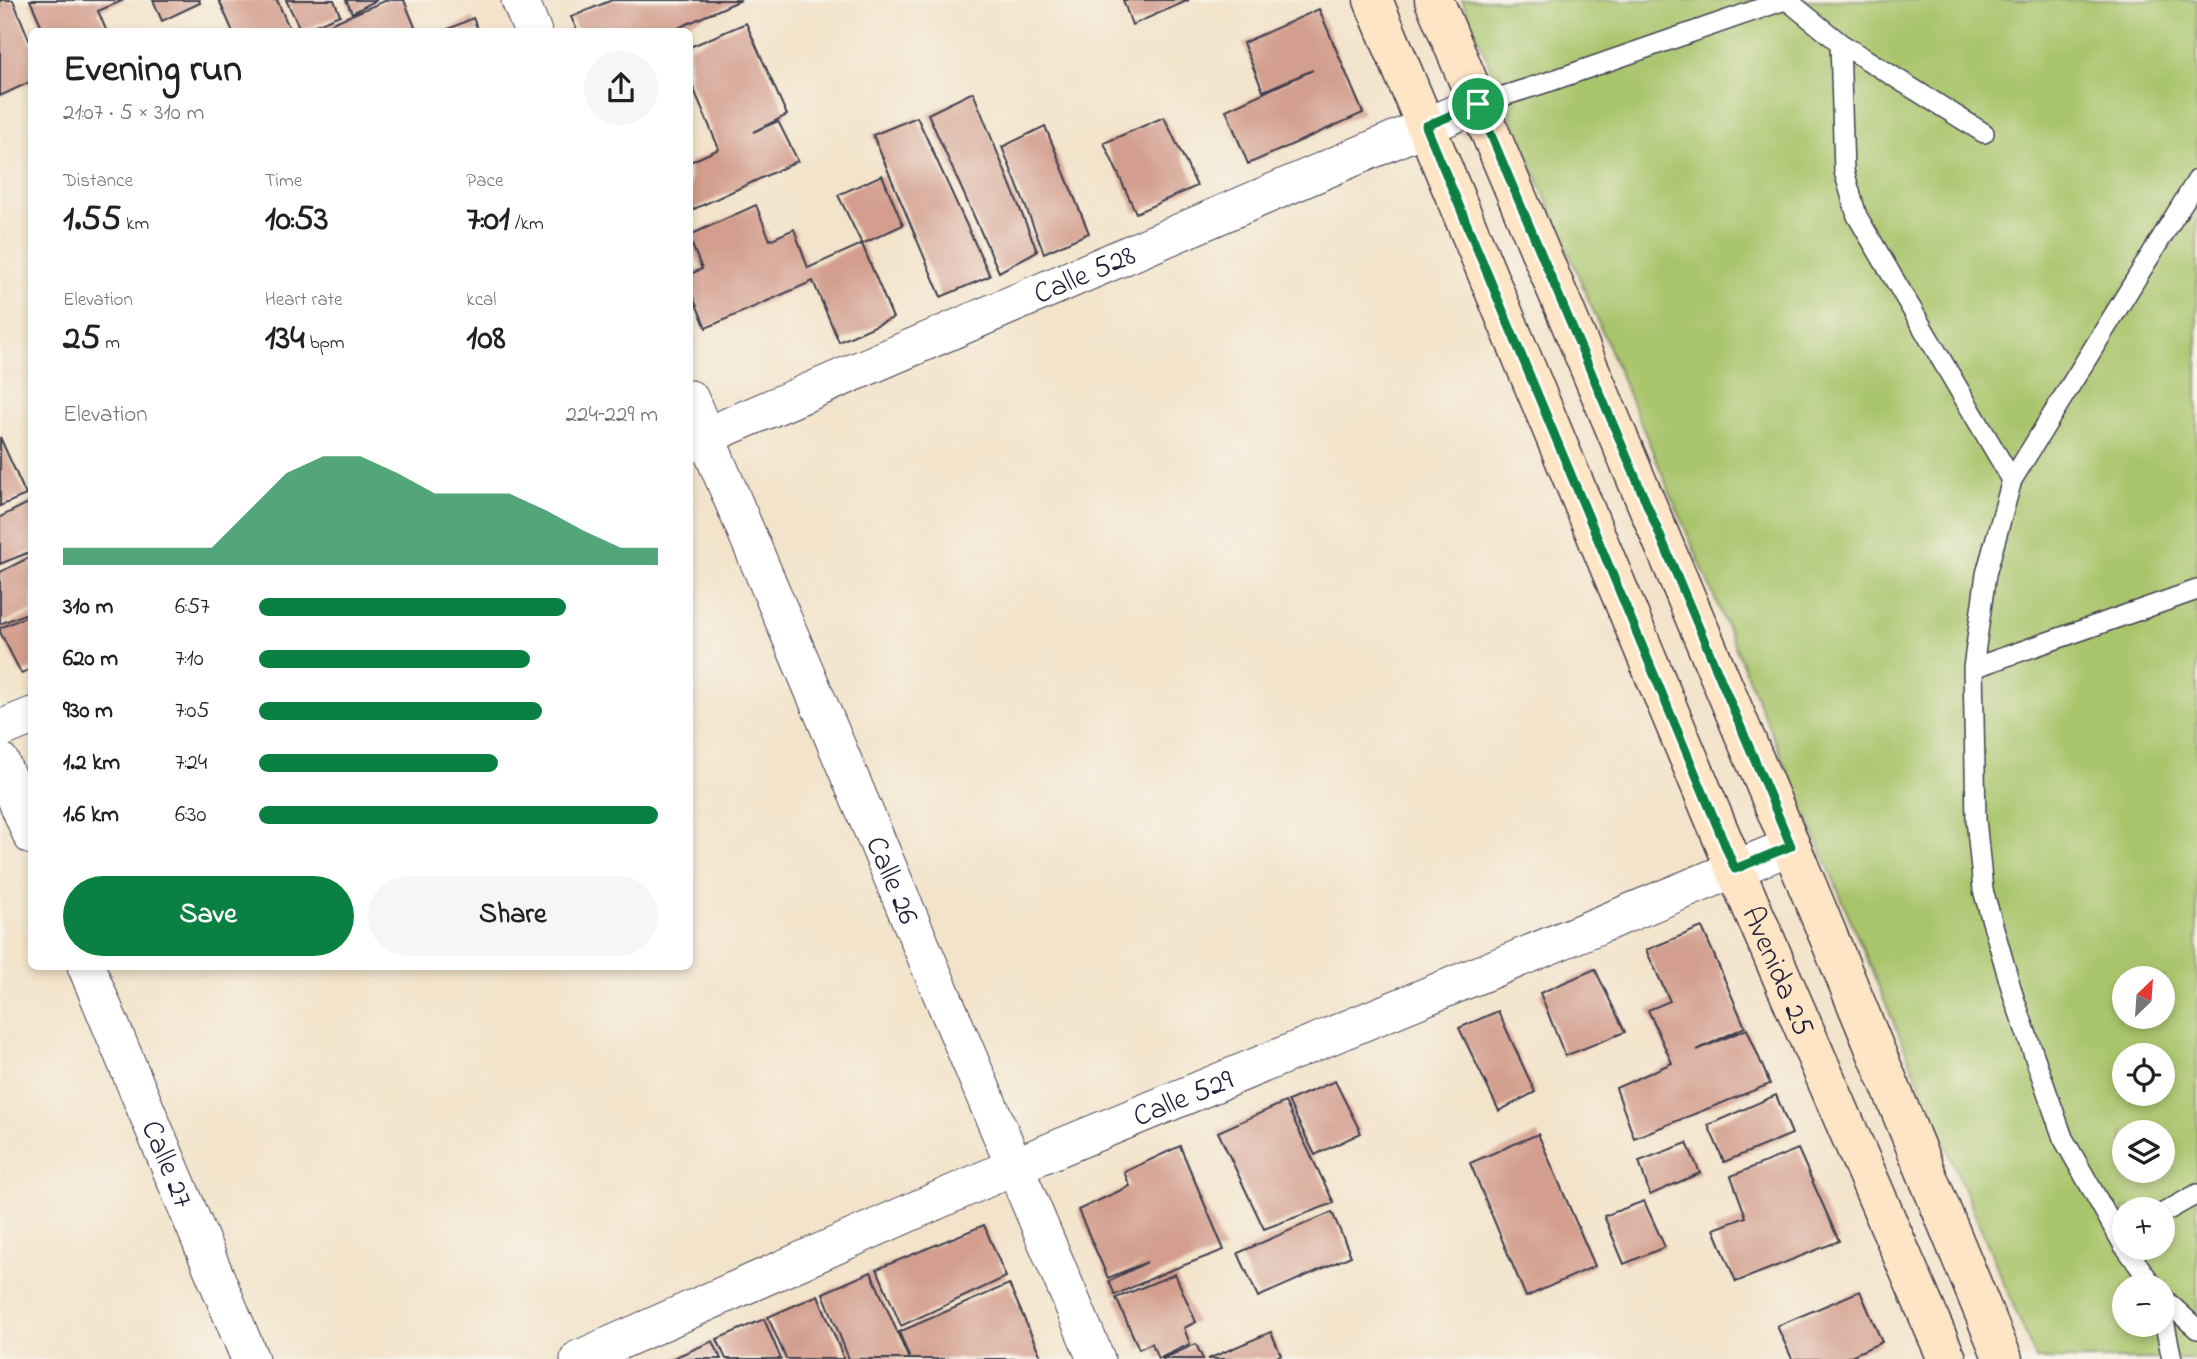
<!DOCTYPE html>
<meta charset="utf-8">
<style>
:root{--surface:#fff;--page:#f6f6f6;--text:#202124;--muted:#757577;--accent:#0b8043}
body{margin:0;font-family:"Indie Flower",sans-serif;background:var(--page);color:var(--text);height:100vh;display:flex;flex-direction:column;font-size:26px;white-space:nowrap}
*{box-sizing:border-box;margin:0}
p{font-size:23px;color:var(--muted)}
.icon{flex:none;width:38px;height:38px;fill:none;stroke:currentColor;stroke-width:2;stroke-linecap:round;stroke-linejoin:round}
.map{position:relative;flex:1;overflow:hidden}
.drawer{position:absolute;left:28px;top:28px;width:665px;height:942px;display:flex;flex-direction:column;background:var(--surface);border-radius:10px;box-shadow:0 4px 10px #0003}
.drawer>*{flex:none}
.needle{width:46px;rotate:25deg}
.controls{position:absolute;left:2112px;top:966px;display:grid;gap:14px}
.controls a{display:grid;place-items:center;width:63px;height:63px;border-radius:50%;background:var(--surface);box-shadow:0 4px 10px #0003;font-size:35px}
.pin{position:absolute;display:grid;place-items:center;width:60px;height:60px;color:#fff;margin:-30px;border:4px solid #fff;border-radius:50%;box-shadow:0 2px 7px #0007}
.round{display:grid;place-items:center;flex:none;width:74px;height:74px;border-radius:37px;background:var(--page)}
.summary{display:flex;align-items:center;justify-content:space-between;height:119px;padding:0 35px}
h1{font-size:38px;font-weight:700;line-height:52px}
.stats{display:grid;grid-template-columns:repeat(3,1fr);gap:10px;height:119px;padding:7px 35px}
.stats div{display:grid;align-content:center}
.stats b{font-size:35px;font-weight:700}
.stats small{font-size:19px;font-weight:400}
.stats p{font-size:19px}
.chart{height:196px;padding:14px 35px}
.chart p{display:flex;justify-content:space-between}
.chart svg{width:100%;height:126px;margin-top:7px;fill:var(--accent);opacity:.7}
.cta{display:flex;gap:14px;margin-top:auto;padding:14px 35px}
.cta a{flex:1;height:80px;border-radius:42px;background:var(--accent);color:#fff;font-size:28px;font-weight:700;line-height:80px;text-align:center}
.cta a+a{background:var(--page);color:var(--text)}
ul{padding:0 35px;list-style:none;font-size:23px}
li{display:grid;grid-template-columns:112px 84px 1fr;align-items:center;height:52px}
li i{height:18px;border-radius:9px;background:var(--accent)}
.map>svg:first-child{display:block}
.green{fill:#a9c56c;stroke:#667454;stroke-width:2;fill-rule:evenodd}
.building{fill:#d39e8e}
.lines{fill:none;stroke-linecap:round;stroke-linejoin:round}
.service-casing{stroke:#413f50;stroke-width:22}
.minor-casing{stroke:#413f50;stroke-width:39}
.secondary-casing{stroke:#413f50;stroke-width:41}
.service{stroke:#fff;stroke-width:19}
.minor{stroke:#fff;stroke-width:37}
.secondary{stroke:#fee5c5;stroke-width:38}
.route-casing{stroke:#fff;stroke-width:14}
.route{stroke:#0b8043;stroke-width:9}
.labels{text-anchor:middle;stroke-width:7;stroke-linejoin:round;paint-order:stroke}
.street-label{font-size:30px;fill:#22223b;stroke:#f7f3e8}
</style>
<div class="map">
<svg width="2197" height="1359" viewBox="0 0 2197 1359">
<rect width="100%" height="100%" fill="#f7f3e8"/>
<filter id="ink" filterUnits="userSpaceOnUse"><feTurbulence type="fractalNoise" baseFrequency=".0143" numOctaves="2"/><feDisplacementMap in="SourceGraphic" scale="14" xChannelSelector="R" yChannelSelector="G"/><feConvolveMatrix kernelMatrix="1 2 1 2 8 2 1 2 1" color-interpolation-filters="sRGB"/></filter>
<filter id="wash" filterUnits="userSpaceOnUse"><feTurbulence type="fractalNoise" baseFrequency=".00686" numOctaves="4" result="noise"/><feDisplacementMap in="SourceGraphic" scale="28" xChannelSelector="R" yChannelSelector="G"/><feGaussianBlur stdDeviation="1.57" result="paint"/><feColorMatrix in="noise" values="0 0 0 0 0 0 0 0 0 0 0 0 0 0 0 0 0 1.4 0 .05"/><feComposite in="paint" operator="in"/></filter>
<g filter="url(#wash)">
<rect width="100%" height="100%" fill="#f3e3ca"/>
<!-- green -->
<path class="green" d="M1462,0H2197V1359H2036ZM2124,978H2163V1017H2124ZM2124,1055H2163V1094H2124ZM2124,1132H2163V1171H2124ZM2124,1209H2163V1248H2124ZM2124,1286H2163V1325H2124Z"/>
<g id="blocks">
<!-- building -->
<path class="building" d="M0,0H13L32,47V81L0,96Z
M30,0H124L98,11L107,32H44Z
M153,0H199L200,3L162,21Z
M219,0H277L291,32H233Z
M286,0H334L340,15L301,31Z
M346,0H377L352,13Z
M387,0H404L417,32H327L325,26Z
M612,0H741L669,32H578L571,17Z
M1123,0H1189L1132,25Z
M1319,9L1363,113L1248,164L1226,110L1313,70L1263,91L1243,43Z
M473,18L479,32H442Z
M746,23L787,115L753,132L778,121L798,161L690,211V162L719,149L690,80V47Z
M973,92L1037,251L999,272L928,114Z
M917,117L990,276L941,297L873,135Z
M1164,117L1197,186L1136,213L1104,143Z
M1045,126L1089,233L1044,253L1002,147Z
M882,175L903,225L862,244L893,318L839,342L813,281L706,328L690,290V274L702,269L690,240V235L756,205L770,240L794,229L808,268L862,244L838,195Z
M0,437L26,495L0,506Z
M32,501V551L0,564V517Z
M32,556V611L0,624V572Z
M32,614V669L21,673L0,632V628Z
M1702,927L1745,1027L1697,1050L1747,1029L1770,1084L1634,1138L1616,1088L1672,1063L1648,1010L1670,1001L1646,950Z
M1595,969L1625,1032L1565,1056L1540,993Z
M1498,1011L1535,1092L1499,1111L1459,1028Z
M1335,1081L1361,1133L1315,1155L1288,1101Z
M1776,1095L1792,1134L1724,1162L1708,1125Z
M1285,1102L1334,1203L1264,1229L1218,1132Z
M1538,1134L1595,1266L1526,1297L1470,1163Z
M1687,1143L1700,1173L1650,1195L1639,1161Z
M1180,1146L1224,1250L1166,1272L1115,1295L1109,1281L1147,1262L1108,1278L1078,1210L1130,1186L1124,1172Z
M1798,1149L1839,1241L1736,1282L1714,1229L1746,1217L1731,1176Z
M1644,1201L1665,1247L1624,1264L1604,1216Z
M1332,1212L1351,1256L1258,1297L1238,1253Z
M984,1225L1006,1277L901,1326L877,1269Z
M871,1272L909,1359H849L823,1293Z
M1175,1274L1196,1322L1184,1328L1190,1344L1158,1359L1152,1343L1139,1349L1116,1298Z
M1009,1284L1042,1359H910L899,1332Z
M1860,1291L1882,1342L1844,1359H1792L1777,1326Z
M818,1295L844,1359H786L768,1317Z
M764,1319L781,1359H726L717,1339Z
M1271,1332L1281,1355L1272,1359H1208Z
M713,1341L721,1359H671Z
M1196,1344L1203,1359H1162Z"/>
</g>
</g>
<g filter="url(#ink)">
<use href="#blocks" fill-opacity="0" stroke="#413f50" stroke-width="2"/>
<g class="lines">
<defs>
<path id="service" d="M1787,0L1840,43
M1478,104L1548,82L1785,0
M1984,133L1840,43L1844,171L1857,216L2012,480
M1973,668L2197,590
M2163,1213L2197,1194
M2124,1246L2063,1138L2014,998L1983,890L1976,819L1973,668L1986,574L2012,480L2197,180
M2126,1248L2153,1286
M2163,1298L2197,1329
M2163,1316L2172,1359"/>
<g id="minor">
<path d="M520,0L533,32"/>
<path id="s1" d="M690,399L1096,1359"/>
<path id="s2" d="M690,443L1478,104"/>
<path d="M0,729L32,716"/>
<path d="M0,761L32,836"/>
<path id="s3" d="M86,966L250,1359"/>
<path id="s4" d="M579,1359L1013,1167L1791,846"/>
</g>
<g id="secondary">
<path id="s5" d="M1373,0L1735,869L1947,1359"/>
<path d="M1434,0L1791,846L2003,1359"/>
</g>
</defs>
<!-- service casing -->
<use href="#service" class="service-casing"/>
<!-- minor casing -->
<use href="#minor" class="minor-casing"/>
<!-- secondary casing -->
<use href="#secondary" class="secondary-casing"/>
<!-- service -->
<use href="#service" class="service"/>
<!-- minor -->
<use href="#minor" class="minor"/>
<!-- secondary -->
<use href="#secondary" class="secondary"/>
</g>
</g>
<g class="lines" filter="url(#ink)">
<defs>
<path id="route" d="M1478,104L1791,846L1735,869L1426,126Z"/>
</defs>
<!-- route casing -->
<use href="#route" class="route-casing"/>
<!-- route -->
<use href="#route" class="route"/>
</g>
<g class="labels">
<!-- street labels -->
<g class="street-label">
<text dy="10" stroke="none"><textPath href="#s2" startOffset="429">Calle 528</textPath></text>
<text dy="10" stroke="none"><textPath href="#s1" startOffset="522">Calle 26</textPath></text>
<text dy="10" stroke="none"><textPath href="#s5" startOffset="1052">Avenida 25</textPath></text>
<text dy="10" stroke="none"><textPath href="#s4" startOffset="658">Calle 529</textPath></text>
<text dy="10" stroke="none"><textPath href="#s3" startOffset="214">Calle 27</textPath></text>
</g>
</g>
</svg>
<div class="controls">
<a><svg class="needle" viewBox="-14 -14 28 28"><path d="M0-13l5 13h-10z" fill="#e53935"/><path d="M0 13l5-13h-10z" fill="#757577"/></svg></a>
<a><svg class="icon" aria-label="locate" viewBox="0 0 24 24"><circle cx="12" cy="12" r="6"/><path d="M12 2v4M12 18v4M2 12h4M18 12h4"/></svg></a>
<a><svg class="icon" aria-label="layers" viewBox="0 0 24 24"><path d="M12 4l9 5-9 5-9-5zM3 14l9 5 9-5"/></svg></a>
<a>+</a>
<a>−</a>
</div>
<div class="pin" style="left:1478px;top:104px;background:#1e9e55"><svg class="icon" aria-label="arrive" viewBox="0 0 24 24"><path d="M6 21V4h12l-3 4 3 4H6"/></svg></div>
<section class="drawer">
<div class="summary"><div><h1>Evening run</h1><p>21:07 · 5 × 310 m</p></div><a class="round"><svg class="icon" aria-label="share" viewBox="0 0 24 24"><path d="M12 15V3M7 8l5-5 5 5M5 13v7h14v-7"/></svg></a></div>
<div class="stats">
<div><p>Distance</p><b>1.55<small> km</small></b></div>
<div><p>Time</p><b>10:53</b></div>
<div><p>Pace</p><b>7:01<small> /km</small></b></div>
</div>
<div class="stats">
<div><p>Elevation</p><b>25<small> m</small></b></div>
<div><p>Heart rate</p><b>134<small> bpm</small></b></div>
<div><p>kcal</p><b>108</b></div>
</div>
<div class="chart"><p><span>Elevation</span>224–229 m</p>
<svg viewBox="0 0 160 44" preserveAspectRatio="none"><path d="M0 44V38L10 38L20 38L30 38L40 38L50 25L60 12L70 6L80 6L90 12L100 19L110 19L120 19L130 25L140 32L150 38L160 38V44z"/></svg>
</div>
<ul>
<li><b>310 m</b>6:57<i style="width:77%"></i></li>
<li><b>620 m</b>7:10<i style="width:68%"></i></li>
<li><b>930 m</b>7:05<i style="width:71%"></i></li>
<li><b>1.2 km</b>7:24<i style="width:60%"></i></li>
<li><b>1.6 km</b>6:30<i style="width:100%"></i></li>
</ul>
<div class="cta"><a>Save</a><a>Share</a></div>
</section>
</div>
